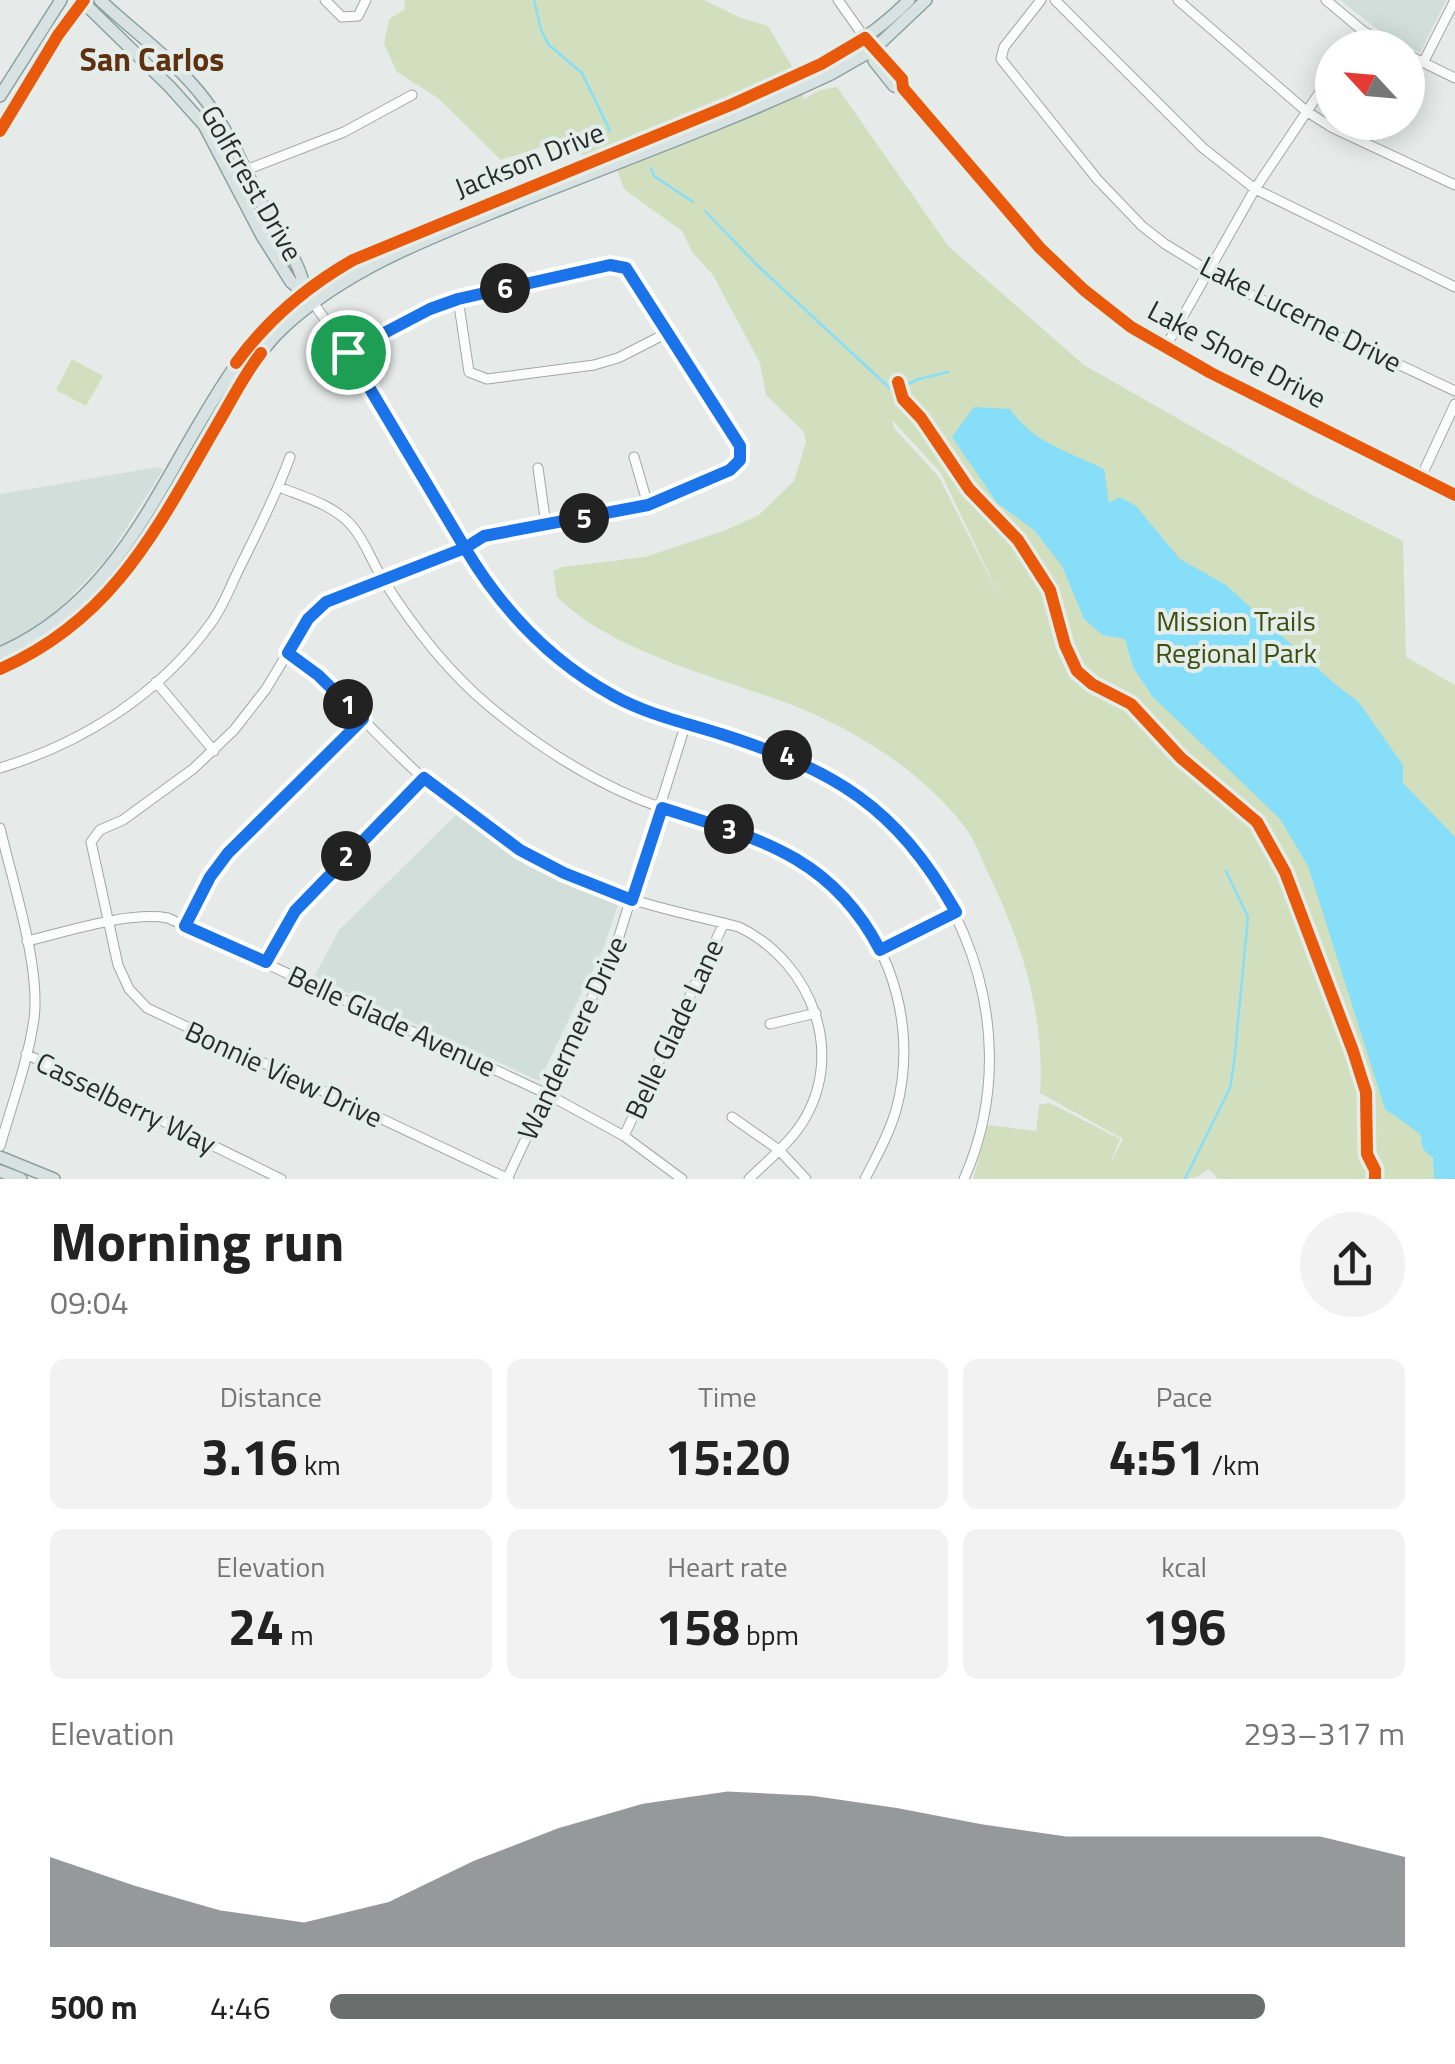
<!DOCTYPE html>
<meta charset="utf-8">
<style>
:root{--surface:#fff;--page:#f2f2f2;--text:#222;--muted:#767676;--accent:#6a6f6e}
body{margin:0;font-family:"Titillium Web",sans-serif;background:var(--page);color:var(--text);height:100vh;display:flex;flex-direction:column;font-size:38px;white-space:nowrap}
*{box-sizing:border-box;margin:0}
p{font-size:32px;color:var(--muted)}
.icon{flex:none;width:55px;height:55px;fill:none;stroke:currentColor;stroke-width:2;stroke-linecap:round;stroke-linejoin:round}
.map{position:relative;height:1179px;overflow:hidden}
.panel{display:flex;flex-direction:column;background:var(--surface);flex:1}
.panel>*{flex:none}
.needle{width:65px;rotate:296deg}
.fabs{position:absolute;left:1315px;top:30px;display:grid;gap:20px}
.fabs a{display:grid;place-items:center;width:110px;height:110px;border-radius:50%;background:var(--surface);box-shadow:0 5px 25px #0003;font-size:50px}
.pin{position:absolute;display:grid;place-items:center;width:85px;height:85px;color:#fff;margin:-42px;border:5px solid #fff;border-radius:50%;box-shadow:0 2px 10px #0007}
.km{position:absolute;width:50px;height:50px;margin:-25px;border-radius:50%;background:#222;color:#fff;font-size:28px;line-height:50px;text-align:center}
.round{display:grid;place-items:center;flex:none;width:105px;height:105px;border-radius:52px;background:var(--page)}
.head{display:flex;align-items:center;justify-content:space-between;height:170px;padding:0 50px}
h1{font-size:55px;font-weight:700;line-height:75px}
.figures{display:grid;grid-template-columns:repeat(3,1fr);gap:15px;height:170px;padding:10px 50px}
.figures div{display:grid;align-content:center;border-radius:15px;background:var(--page);text-align:center}
.figures b{font-size:50px;font-weight:700}
.figures small{font-size:28px;font-weight:400}
.figures p{font-size:28px}
.chart{height:280px;padding:20px 50px}
.chart p{display:flex;justify-content:space-between}
.chart svg{width:100%;height:180px;margin-top:10px;fill:var(--accent);opacity:.7}
ul{padding:0 50px;list-style:none;font-size:32px}
li{display:grid;grid-template-columns:160px 120px 1fr;align-items:center;height:75px}
li i{height:25px;border-radius:12px;background:var(--accent)}
.map>svg:first-child{display:block}
.built{fill:#d1deda}
.green{fill:#d1dfbe;fill-rule:evenodd}
.water{fill:#87def8}
.lines{fill:none;stroke-linecap:round;stroke-linejoin:round}
.stream{stroke:#87def8;stroke-width:2.5}
.minor-casing{stroke:#a2a7a5;stroke-width:11}
.major-casing{stroke:#8da0a0;stroke-width:14}
.minor{stroke:#fbfcfc;stroke-width:9}
.major{stroke:#d8e2e2;stroke-width:11}
.cycleway-casing{stroke:#e3eeea;stroke-width:19}
.cycleway{stroke:#e8590c;stroke-width:12}
.route-casing{stroke:#fff;stroke-width:20}
.route{stroke:#1a73e8;stroke-width:12}
.labels{text-anchor:middle;stroke-width:8;stroke-linejoin:round;paint-order:stroke}
.street-label{font-size:28px;fill:#282c2b;stroke:#e3eeea}
.park-label{font-size:28px;fill:#3c4f0f;stroke:#e3eeea}
.quarter-label{font-size:32px;font-weight:bold;fill:#5f3111;stroke:#e3eeea}
</style>
<div class="map">
<svg width="1455" height="1179" viewBox="0 0 1455 1179">
<rect width="100%" height="100%" fill="#e6ebe9"/>
<!-- built -->
<path class="built" d="M1340,0H1446L1420,53L1376,28Z
M158,467L163,470L108,557L58,610L28,632L0,645V494Z
M456,815L529,867L618,905L603,949L539,1081L314,977L339,930Z"/>
<!-- green -->
<path class="green" d="M405,0H704L741,18L768,26L802,83L804,99L820,90L837,87L949,247L1084,365L1312,495L1403,541L1406,657L1455,685V1179H1218L1209,1169L1197,1177L1184,1179H973L988,1125L1036,1131L1039,1105L1050,1103L1120,1139L1110,1164L1123,1139L1040,1093C1045,1015 1022,943 988,873C981,858 975,839 964,826C920,769 851,727 784,702C713,676 610,650 557,597L553,571L562,567L645,557L726,530L759,515L794,481L806,442L804,432L766,395L760,363L713,275L692,252L682,231L624,189L614,161L541,147L501,160L438,98L397,72L384,44L389,19L404,10ZM892,420L941,473L1003,604L939,477L894,428Z
M72,359L103,376L86,406L56,390Z"/>
<!-- water -->
<path class="water" d="M974,407L1010,409C1034,443 1067,451 1104,469L1109,503L1119,497L1136,506L1180,559L1226,585L1336,685L1358,701L1403,765V783L1455,837V1179H1434L1433,1158L1423,1149L1420,1134L1385,1109L1308,866L1280,819L1152,696L1133,667L1125,639L1102,635L1084,619L1062,566L1034,530L997,503L952,437Z"/>
<g class="lines">
<!-- stream -->
<path class="stream" d="M534,0L541,30L549,45L582,73L610,131
M651,168L654,176L693,202
M705,211L758,266L893,391L919,379L948,372
M1185,1179L1230,1088L1234,1063L1248,917L1226,871"/>
<defs>
<path id="minor" d="M325,0L342,17L358,16L366,0
M838,0L865,38
M1041,0L1004,47L1001,59L1097,179L1142,226L1165,244L1237,288L1455,391
M1055,0L1203,148L1255,189L1455,287
M1178,0L1306,111L1333,128L1455,185
M1326,0L1363,31L1392,48
M1351,48L1363,31
M1408,55L1455,78
M1423,63L1455,0
M233,175L344,132L412,95
M458,299L469,372L487,379L594,365L618,358L667,333
M314,304C360,367 398,435 438,502C468,553 496,603 539,643C593,693 658,714 726,736C748,743 771,748 791,757C948,826 1036,1017 964,1179
M1165,348L1255,189L1332,74
M348,352L430,309L458,299L610,265L622,266L633,274L742,453L736,466L730,470L648,505L483,537L465,547L318,607L308,619L266,689L234,730L193,769L123,820L100,830L91,842L118,965L129,989L147,1008L509,1179
M634,457L648,505
M538,468L546,525
M1421,477L1455,404
M279,487C304,497 334,505 352,526C365,541 372,562 382,578C411,624 447,671 489,706C542,750 600,787 665,809C709,824 759,833 799,859C882,910 922,1017 896,1110C889,1135 876,1157 865,1179
M288,653C338,689 377,737 423,778C484,831 556,877 634,900C669,911 704,918 739,927C813,963 849,1058 798,1129C784,1148 765,1163 749,1179
M156,682L214,751
M0,768C83,743 160,694 211,623C223,607 230,587 239,569C257,532 276,496 290,457
M0,828C12,881 41,966 34,1019C28,1061 12,1104 0,1146
M185,926L210,877L228,853L363,719
M27,941C66,932 128,911 168,918L547,1094L624,1136L682,1179
M881,950L955,912
M266,963L295,911L424,778
M770,1024L816,1013
M26,1054L281,1179
M732,1117L779,1150L806,1179
M624,1136L724,923
M507,1179L616,946L686,723"/>
<path id="major" d="M81,0L170,87L204,125L262,236L291,282L308,296
M100,0C135,33 177,62 206,101C232,136 248,177 268,216C282,241 301,263 305,291
M871,46L874,61L894,86L903,88
M873,50C886,56 901,73 903,88L1040,248L1084,290L1131,327L1211,373L1455,495
M0,96L61,0
M0,131L58,35L84,0
M0,653C166,581 178,379 318,280C355,254 400,240 441,223C525,188 609,155 693,121C769,89 851,60 909,0
M0,669C116,618 160,524 220,420C239,387 256,353 284,327C349,267 435,236 516,203C621,161 729,122 831,74L873,50L926,0
M0,1157L54,1179
M0,1171L21,1179"/>
</defs>
<!-- minor casing -->
<use href="#minor" class="minor-casing"/>
<!-- major casing -->
<use href="#major" class="major-casing"/>
<!-- minor -->
<use href="#minor" class="minor"/>
<!-- major -->
<use href="#major" class="major"/>
<defs>
<path id="cycleway" d="M0,131L58,35L84,0
M236,363C268,319 306,287 353,260L733,104L821,64L865,38L902,79L903,88L1040,248L1084,290L1131,327L1211,373L1455,495
M898,382L903,399L921,418L969,489L1018,540L1050,590L1065,645L1077,671L1092,684L1131,704L1181,758L1257,822L1285,872L1353,1051L1366,1092L1367,1154L1375,1170V1179
M0,669C114,619 157,528 217,425C231,401 244,375 261,353"/>
</defs>
<!-- cycleway casing -->
<use href="#cycleway" class="cycleway-casing"/>
<!-- cycleway -->
<use href="#cycleway" class="cycleway"/>
</g>
<g class="lines">
<defs>
<path id="route" d="M348,352L465,548L326,602L308,619L288,653L318,675L363,719L228,853L210,877L185,926L266,962L295,911L424,778L520,850L564,873L632,900L662,808C756,838 831,855 880,950L956,912C895,805 836,771 721,734C686,723 646,714 614,696C550,661 502,610 465,548L484,536L648,505L730,470L740,460V446L626,268L610,265L458,299L430,309L348,352"/>
</defs>
<!-- route casing -->
<use href="#route" class="route-casing"/>
<!-- route -->
<use href="#route" class="route"/>
</g>
<g class="labels">
<!-- street labels -->
<g class="street-label">
<text transform="translate(529 160) rotate(-22)" y="10">Jackson Drive</text>
<text transform="translate(252 183) rotate(60)" y="10">Golfcrest Drive</text>
<text transform="translate(1301 314) rotate(27)" y="10">Lake Lucerne Drive</text>
<text transform="translate(1237 354) rotate(28)" y="10">Lake Shore Drive</text>
<text transform="translate(392 1021) rotate(25)" y="10">Belle Glade Avenue</text>
<text transform="translate(674 1029) rotate(-65)" y="10">Belle Glade Lane</text>
<text transform="translate(572 1038) rotate(-65)" y="10">Wandermere Drive</text>
<text transform="translate(284 1074) rotate(25)" y="10">Bonnie View Drive</text>
<text transform="translate(126 1103) rotate(26)" y="10">Casselberry Way</text>
</g>
<!-- park labels -->
<g class="park-label">
<text x="1236" y="631">Mission Trails<tspan x="1236" dy="32">Regional Park</tspan></text>
</g>
<!-- quarter labels -->
<g class="quarter-label">
<text x="152" y="71">San Carlos</text>
</g>
</g>
</svg>
<div class="fabs">
<a><svg class="needle" viewBox="-14 -14 28 28"><path d="M0-13l5 13h-10z" fill="#e53935"/><path d="M0 13l5-13h-10z" fill="#767676"/></svg></a>
</div>
<div class="pin" style="left:348px;top:352px;background:#1e9e55"><svg class="icon" aria-label="arrive" viewBox="0 0 24 24"><path d="M6 21V4h12l-3 4 3 4H6"/></svg></div>
<b class="km" style="left:348px;top:704px">1</b>
<b class="km" style="left:346px;top:856px">2</b>
<b class="km" style="left:729px;top:829px">3</b>
<b class="km" style="left:787px;top:755px">4</b>
<b class="km" style="left:584px;top:518px">5</b>
<b class="km" style="left:505px;top:288px">6</b>
</div>
<section class="panel">
<div class="head"><div><h1>Morning run</h1><p>09:04</p></div><a class="round"><svg class="icon" aria-label="share" viewBox="0 0 24 24"><path d="M12 15V3M7 8l5-5 5 5M5 13v7h14v-7"/></svg></a></div>
<div class="figures">
<div><p>Distance</p><b>3.16<small> km</small></b></div>
<div><p>Time</p><b>15:20</b></div>
<div><p>Pace</p><b>4:51<small> /km</small></b></div>
</div>
<div class="figures">
<div><p>Elevation</p><b>24<small> m</small></b></div>
<div><p>Heart rate</p><b>158<small> bpm</small></b></div>
<div><p>kcal</p><b>196</b></div>
</div>
<div class="chart"><p><span>Elevation</span>293–317 m</p>
<svg viewBox="0 0 160 44" preserveAspectRatio="none"><path d="M0 44V22L10 29L20 35L30 38L40 33L50 23L60 15L70 9L80 6L90 7L100 10L110 14L120 17L130 17L140 17L150 17L160 22V44z"/></svg>
</div>
<ul>
<li><b>500 m</b>4:46<i style="width:87%"></i></li>
</ul>
</section>
